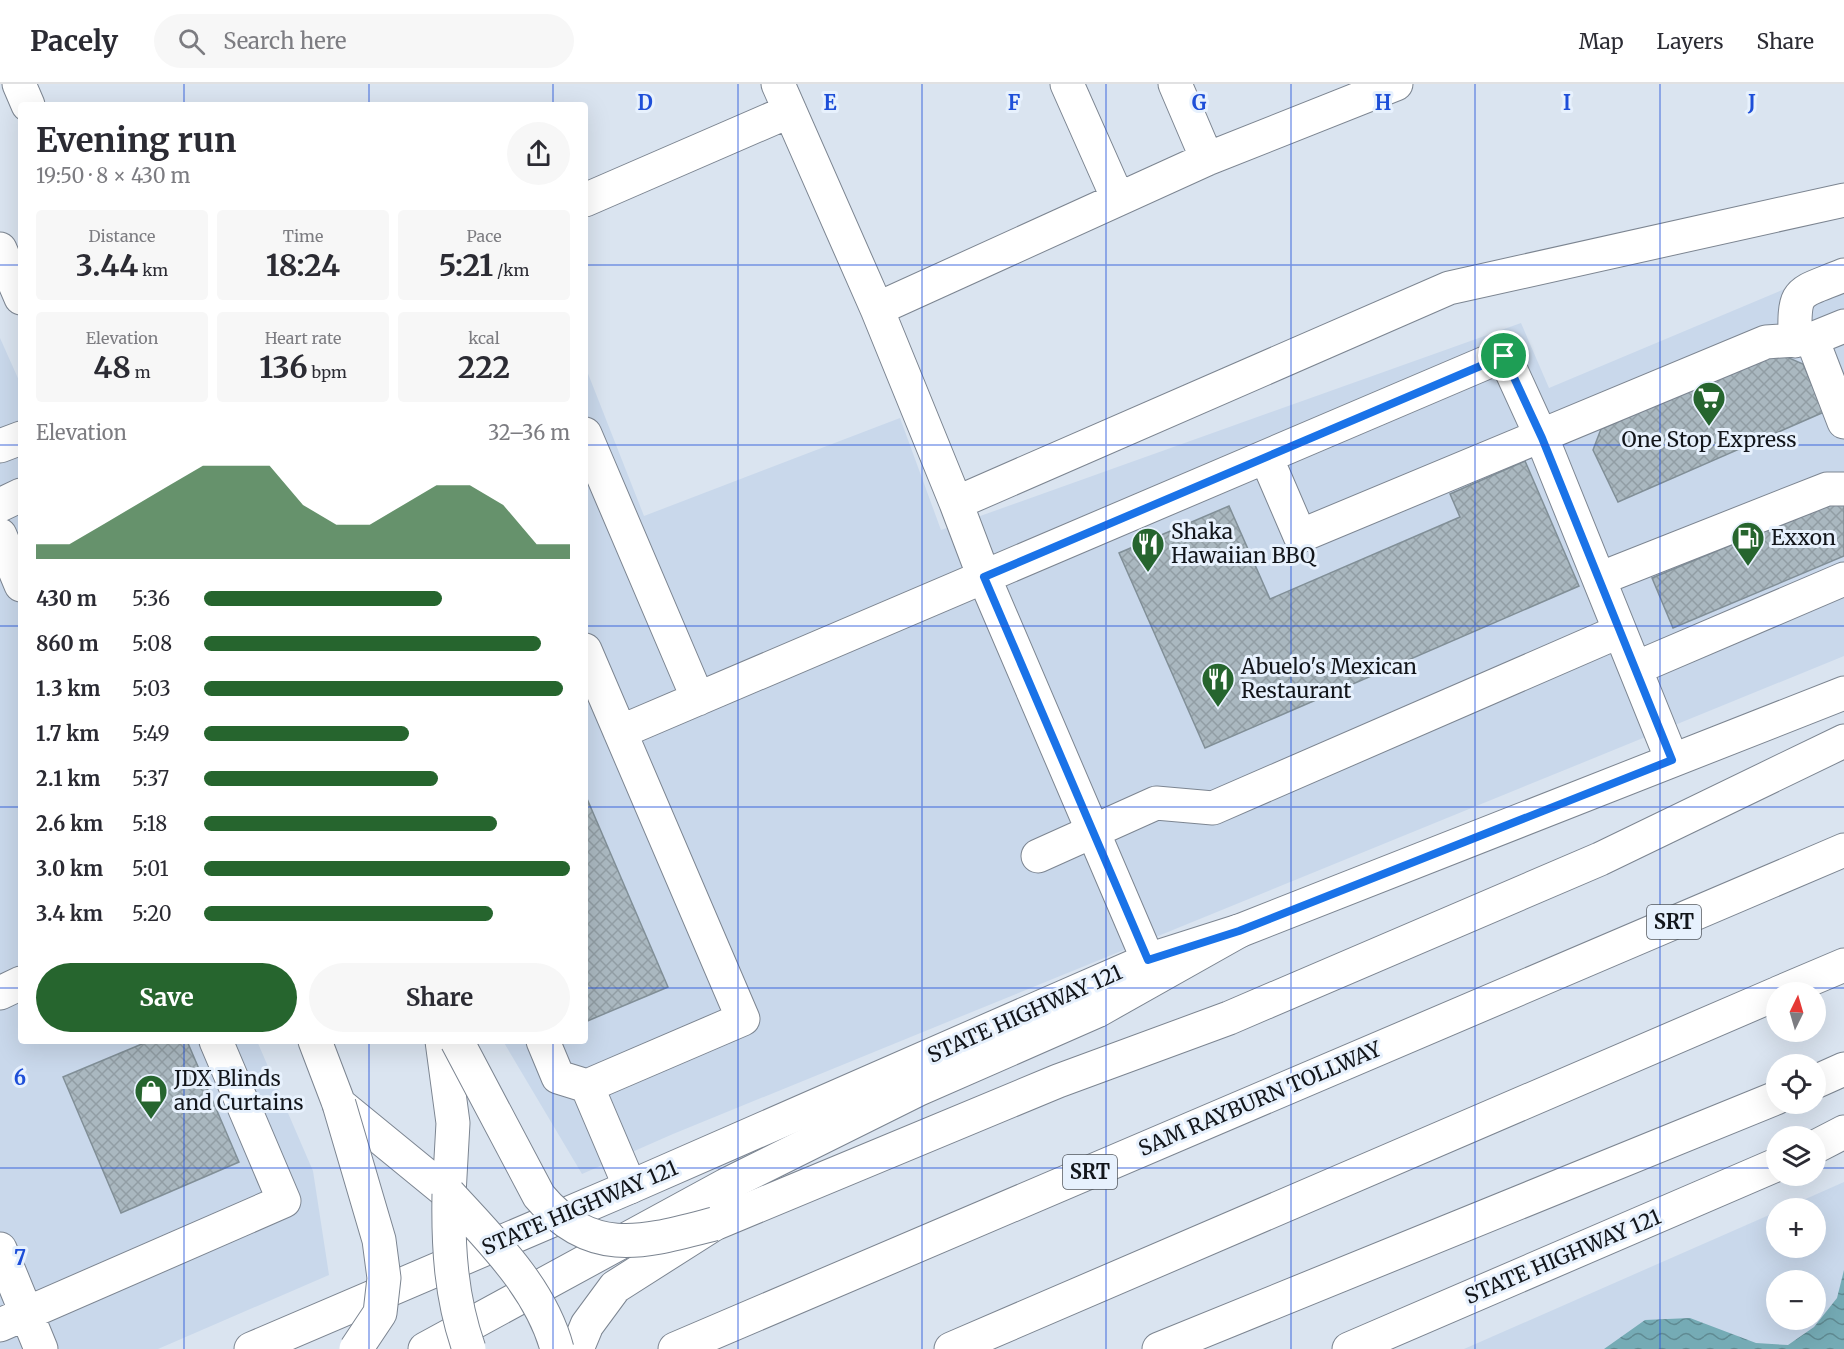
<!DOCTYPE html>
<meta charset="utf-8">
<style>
:root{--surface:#fff;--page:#f7f7f7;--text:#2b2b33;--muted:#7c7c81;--line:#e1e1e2;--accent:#26652e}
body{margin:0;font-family:Merriweather,serif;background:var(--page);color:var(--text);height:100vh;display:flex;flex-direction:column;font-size:22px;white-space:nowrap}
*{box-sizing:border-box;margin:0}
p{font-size:20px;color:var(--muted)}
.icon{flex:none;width:33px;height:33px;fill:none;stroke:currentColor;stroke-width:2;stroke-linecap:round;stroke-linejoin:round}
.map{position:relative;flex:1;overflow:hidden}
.drawer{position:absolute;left:18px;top:18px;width:570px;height:942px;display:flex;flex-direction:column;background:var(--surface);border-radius:6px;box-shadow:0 6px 24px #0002}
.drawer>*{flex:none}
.needle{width:39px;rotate:5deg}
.fabs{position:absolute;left:1766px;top:898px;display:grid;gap:12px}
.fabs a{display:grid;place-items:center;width:60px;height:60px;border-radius:50%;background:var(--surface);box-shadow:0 6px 24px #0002;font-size:30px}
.pin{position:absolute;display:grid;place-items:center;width:51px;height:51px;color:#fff;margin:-26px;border:3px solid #fff;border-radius:50%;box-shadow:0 2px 6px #0007}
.round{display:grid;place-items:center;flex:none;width:63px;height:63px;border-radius:32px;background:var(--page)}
.overview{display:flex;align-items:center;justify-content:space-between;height:102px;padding:0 18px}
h1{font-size:33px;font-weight:700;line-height:45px}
.figures{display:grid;grid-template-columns:repeat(3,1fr);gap:9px;height:102px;padding:6px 18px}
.figures div{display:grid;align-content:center;border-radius:6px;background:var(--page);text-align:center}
.figures b{font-size:30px;font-weight:700}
.figures small{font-size:16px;font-weight:400}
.figures p{font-size:16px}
.chart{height:168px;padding:12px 18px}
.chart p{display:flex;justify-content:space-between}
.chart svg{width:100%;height:108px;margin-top:6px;fill:var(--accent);opacity:.7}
.button{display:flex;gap:12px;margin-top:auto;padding:12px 18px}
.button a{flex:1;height:69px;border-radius:36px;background:var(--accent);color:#fff;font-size:24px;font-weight:700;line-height:69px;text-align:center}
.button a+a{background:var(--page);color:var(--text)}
ul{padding:0 18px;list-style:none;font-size:20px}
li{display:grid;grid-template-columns:96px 72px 1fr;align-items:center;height:45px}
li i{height:15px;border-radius:8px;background:var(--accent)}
header{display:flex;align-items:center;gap:36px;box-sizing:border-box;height:84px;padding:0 30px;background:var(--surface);border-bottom:2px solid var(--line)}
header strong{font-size:28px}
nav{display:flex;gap:33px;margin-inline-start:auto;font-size:21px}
.search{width:420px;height:54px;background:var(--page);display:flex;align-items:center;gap:15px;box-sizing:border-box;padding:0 21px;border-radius:33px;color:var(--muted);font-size:22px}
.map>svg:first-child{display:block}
.built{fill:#c9d8eb;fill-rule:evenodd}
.water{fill:url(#water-waves)}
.building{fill:url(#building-cross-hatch);stroke:#818f97;stroke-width:1.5}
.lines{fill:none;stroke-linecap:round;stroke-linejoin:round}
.minor-casing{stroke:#7c8591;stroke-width:35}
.major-casing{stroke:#7c8591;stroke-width:35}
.highway-casing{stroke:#7c8591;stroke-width:35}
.minor{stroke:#fff;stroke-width:33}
.major{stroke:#fff;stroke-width:33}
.highway{stroke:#fff;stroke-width:33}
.major-bridge-casing{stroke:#7c8591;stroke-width:35;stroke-linecap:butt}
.major-bridge{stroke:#fff;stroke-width:33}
.route-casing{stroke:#fff;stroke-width:12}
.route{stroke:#1a73e8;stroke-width:8}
.grid{fill:none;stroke:#1d4ed8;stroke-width:1.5;stroke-opacity:0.55}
.labels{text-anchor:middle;stroke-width:6;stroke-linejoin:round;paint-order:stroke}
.shield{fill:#e7f1fd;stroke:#53585f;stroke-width:1.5}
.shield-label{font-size:20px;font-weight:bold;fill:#13161b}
.poi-label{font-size:21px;fill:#13161b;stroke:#e7f1fd;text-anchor:start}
.street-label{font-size:21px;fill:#13161b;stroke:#e7f1fd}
.grid-label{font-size:20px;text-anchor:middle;font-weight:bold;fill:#1d4ed8;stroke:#e7f1fd;stroke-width:6;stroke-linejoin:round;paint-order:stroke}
</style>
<header>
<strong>Pacely</strong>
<div class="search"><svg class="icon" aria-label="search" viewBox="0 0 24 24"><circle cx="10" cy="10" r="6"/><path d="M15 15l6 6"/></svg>Search here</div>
<nav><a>Map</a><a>Layers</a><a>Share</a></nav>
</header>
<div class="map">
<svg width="1844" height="1265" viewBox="0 0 1844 1265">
<defs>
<pattern id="water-waves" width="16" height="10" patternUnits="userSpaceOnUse" patternTransform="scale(1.5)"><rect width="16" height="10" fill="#75abb5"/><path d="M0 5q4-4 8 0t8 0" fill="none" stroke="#5f8a92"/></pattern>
<pattern id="building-cross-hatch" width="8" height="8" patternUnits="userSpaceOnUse" patternTransform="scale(1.5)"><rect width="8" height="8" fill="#aab8c0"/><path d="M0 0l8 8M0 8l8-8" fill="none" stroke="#919da4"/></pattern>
</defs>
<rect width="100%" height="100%" fill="#dae4f0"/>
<!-- built -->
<path class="built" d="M1844,180V572L673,1050L582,1090L503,957H585V282L644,432L900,334L941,446L1521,239L1549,304Z
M0,254L21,301V957H257L313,1087L329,1191L158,1265H0Z
M1844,1098V1265H1464L1776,1128V1164H1815V1125H1783ZM1776,1197H1815V1236H1776Z"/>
<!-- water -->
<path class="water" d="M1844,1186V1265H1604L1645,1236L1690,1234L1756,1259L1788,1261L1814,1243L1837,1214Z"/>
<!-- building -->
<path class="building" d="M1775,268L1803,280L1824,328L1618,418L1593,366L1601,345Z
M1525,377L1579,502L1205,664L1119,469L1229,422L1270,515L1460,433L1450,410Z
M1844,414V472L1673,544L1652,494Z
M585,710L668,903L585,938Z
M149,957H187L239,1078L121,1129L63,993Z"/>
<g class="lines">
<defs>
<path id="minor" d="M778,0L877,225L1207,75L1396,0
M1067,0L1118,115
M1175,0L1207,75
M585,116L790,27
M877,225L956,419L1449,204L1844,116
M1812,255L1844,338
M1795,257C1794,203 1796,211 1844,191
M585,350L698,615
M0,362L21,354
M1266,373L1300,452L1766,258L1812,255L1844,242
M956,419L984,493L1148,876
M0,421L21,411
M0,451L21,501
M1599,495L1827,405H1844
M585,566L743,935L587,1002L630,1103
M1636,584L1844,495
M620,648L1504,271L1542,354L1672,676
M1038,772L1156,719L1213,724L1620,547
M0,909L21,899
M543,957L558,993L587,1002
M0,1165L41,1265
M0,1241L284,1117L216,957"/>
<path id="major" d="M19,0L28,21
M0,165L21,214
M315,957L339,1020L449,1110
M442,957L453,1039L449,1110
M1815,998L1844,985
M1815,1063L1844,1048
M251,1265L630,1103L1148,876L1239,847L1844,609
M577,1265L587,1241L615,1203L714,1140L1058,997L1229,934L1600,775L1844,657
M1159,1265L1776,1014
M1349,1265L1776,1081"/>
<path id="highway" d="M1778,909L1844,881
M425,1265L726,1101L917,1006L1097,927L1239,847
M675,1265L1844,766
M951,1265L1776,910"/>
</defs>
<!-- minor casing -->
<use href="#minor" class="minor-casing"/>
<!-- major casing -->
<use href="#major" class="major-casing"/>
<!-- highway casing -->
<use href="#highway" class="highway-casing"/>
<!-- minor -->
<use href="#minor" class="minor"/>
<!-- major -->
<use href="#major" class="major"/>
<!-- highway -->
<use href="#highway" class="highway"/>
<defs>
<path id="major-bridge" d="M457,957L539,1112C592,1175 644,1158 714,1140
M339,1020L379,1156L384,1194L380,1229L356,1265
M449,1110C490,1155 541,1204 557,1265
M449,1110C448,1164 451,1214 469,1265"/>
</defs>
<!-- major-bridge casing -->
<use href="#major-bridge" class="major-bridge-casing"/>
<!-- major-bridge -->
<use href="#major-bridge" class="major-bridge"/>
</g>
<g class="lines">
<defs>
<path id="route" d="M1504,272L1542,354L1672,676L1239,847L1148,876L984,493Z"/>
</defs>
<!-- route casing -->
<use href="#route" class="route-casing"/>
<!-- route -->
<use href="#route" class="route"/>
</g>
<!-- grid -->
<path class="grid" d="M184,0V21M369,0V21M553,0V21M738,0V1265M922,0V1265M1106,0V1265M1291,0V1265M1475,0V1265M1660,0V1265M0,181H21M585,181H1844M0,361H21M585,361H1844M0,542H21M585,542H1844M0,723H21M585,723H1844M0,904H21M585,904H1844M184,957V1265M369,957V1265M553,957V1265M0,1084H1776M1815,1084H1844"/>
<!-- icons -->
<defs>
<symbol id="supermarket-pin" viewBox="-11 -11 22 30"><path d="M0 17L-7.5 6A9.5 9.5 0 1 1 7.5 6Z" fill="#26652e" stroke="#e7f1fd"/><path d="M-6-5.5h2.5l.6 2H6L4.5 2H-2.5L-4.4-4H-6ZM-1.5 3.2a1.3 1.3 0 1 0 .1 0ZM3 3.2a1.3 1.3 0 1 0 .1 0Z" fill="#fff"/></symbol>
<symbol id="fuel-pin" viewBox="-11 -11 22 30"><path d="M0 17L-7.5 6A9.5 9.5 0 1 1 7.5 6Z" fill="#26652e" stroke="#e7f1fd"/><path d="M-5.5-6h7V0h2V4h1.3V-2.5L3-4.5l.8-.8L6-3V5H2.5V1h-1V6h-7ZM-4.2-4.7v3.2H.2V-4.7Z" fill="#fff"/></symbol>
<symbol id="restaurant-pin" viewBox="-11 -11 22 30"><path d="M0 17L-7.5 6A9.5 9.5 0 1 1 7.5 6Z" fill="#26652e" stroke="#e7f1fd"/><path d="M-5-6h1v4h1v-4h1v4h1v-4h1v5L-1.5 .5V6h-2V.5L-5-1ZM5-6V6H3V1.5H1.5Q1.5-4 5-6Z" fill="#fff"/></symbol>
<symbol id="shop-pin" viewBox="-11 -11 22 30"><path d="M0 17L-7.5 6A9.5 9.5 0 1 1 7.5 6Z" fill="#26652e" stroke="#e7f1fd"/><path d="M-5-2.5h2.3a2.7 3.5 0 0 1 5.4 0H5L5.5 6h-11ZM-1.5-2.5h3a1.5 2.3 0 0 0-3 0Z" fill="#fff"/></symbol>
</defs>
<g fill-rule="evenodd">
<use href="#supermarket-pin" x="1690" y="295" width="38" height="52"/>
<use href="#fuel-pin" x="1729" y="435" width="38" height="52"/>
<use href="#restaurant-pin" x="1129" y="441" width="38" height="52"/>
<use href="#restaurant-pin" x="1199" y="576" width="38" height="52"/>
<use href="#shop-pin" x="132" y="988" width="38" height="52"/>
</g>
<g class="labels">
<!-- shield labels -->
<g class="shield">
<rect x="1647" y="821" width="54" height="34" rx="4.5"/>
<rect x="1063" y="1071" width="54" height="34" rx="4.5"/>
</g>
<g class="shield-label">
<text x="1674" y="845">SRT</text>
<text x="1090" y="1095">SRT</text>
</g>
<!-- poi labels -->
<g class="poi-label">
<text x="1709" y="363" text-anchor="middle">One Stop Express</text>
<text x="1171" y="455">Shaka<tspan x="1171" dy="24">Hawaiian BBQ</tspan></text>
<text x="1771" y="461">Exxon</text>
<text x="1241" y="590">Abuelo's Mexican<tspan x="1241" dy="24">Restaurant</tspan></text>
<text x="174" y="1002">JDX Blinds<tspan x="174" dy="24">and Curtains</tspan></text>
</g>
<!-- street labels -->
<g class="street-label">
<text transform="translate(1025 930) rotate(-24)" y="7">STATE HIGHWAY 121</text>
<text transform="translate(1260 1015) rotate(-23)" y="7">SAM RAYBURN TOLLWAY</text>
<text transform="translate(580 1124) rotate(-23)" y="7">STATE HIGHWAY 121</text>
<text transform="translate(1563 1173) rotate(-23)" y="7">STATE HIGHWAY 121</text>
</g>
</g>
<g class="grid-label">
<text x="645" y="26">D</text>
<text x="830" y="26">E</text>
<text x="1014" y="26">F</text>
<text x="1199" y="26">G</text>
<text x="1383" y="26">H</text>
<text x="1567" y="26">I</text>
<text x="1752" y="26">J</text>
<text x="20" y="1001">6</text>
<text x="20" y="1181">7</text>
</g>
</svg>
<div class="fabs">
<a><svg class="needle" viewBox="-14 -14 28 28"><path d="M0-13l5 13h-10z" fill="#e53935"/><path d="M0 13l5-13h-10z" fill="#7c7c81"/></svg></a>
<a><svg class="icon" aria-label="locate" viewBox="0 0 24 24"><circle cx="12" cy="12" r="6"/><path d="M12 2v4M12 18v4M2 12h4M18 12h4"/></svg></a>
<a><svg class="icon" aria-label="layers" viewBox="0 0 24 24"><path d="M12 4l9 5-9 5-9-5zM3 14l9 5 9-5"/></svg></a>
<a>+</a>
<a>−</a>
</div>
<div class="pin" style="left:1504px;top:272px;background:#1e9e55"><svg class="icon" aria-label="arrive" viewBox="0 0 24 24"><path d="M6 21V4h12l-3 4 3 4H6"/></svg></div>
<section class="drawer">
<div class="overview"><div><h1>Evening run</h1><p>19:50 · 8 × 430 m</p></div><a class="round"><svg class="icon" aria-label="share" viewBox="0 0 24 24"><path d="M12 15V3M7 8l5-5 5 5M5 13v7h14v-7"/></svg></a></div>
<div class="figures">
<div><p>Distance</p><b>3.44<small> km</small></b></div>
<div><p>Time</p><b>18:24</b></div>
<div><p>Pace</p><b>5:21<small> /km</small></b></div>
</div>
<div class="figures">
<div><p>Elevation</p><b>48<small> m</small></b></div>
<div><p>Heart rate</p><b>136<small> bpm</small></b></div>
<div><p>kcal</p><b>222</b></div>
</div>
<div class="chart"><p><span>Elevation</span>32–36 m</p>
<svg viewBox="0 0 160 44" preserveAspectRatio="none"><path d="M0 44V38L10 38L20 30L30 22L40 14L50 6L60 6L70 6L80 22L90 30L100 30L110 22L120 14L130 14L140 22L150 38L160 38V44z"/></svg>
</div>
<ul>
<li><b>430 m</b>5:36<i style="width:65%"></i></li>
<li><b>860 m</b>5:08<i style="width:92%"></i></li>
<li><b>1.3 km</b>5:03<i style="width:98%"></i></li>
<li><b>1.7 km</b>5:49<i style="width:56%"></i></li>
<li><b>2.1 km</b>5:37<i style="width:64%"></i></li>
<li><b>2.6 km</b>5:18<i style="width:80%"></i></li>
<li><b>3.0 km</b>5:01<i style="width:100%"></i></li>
<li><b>3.4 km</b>5:20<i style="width:79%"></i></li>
</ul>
<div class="button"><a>Save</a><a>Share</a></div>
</section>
</div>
